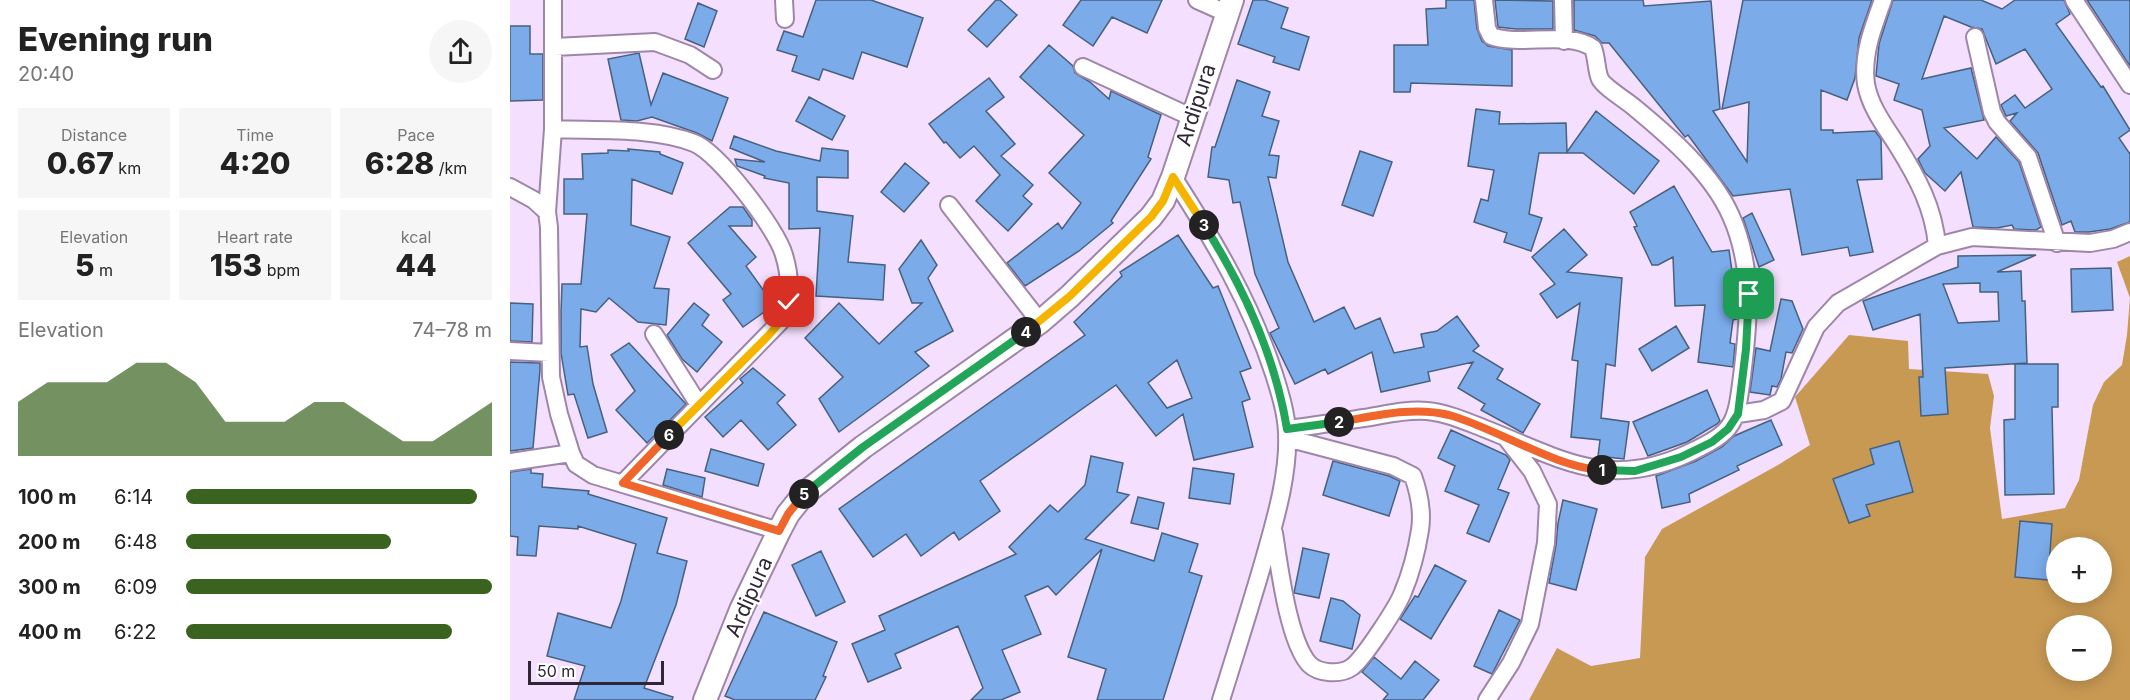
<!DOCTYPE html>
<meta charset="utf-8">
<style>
:root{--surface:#fff;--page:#f6f6f6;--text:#222;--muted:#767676;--accent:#39631f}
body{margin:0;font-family:Inter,sans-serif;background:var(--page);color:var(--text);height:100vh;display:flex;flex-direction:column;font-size:22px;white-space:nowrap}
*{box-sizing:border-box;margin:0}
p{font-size:20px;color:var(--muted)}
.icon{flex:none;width:33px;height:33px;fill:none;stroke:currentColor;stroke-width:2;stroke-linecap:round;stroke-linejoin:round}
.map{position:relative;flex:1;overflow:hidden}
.details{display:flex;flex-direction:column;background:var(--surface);width:510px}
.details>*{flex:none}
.tools{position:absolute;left:1536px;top:537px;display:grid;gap:12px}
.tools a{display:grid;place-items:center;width:66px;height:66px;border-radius:50%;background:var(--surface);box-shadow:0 3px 15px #0003;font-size:30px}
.scale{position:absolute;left:18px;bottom:15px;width:136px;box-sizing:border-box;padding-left:6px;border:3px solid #2f2534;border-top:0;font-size:16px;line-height:21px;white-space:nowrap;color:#2f2534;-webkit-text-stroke:4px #fff;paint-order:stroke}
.pin{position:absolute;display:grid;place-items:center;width:51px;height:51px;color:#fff;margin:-26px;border-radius:12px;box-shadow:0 3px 9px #0006}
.km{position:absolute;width:30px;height:30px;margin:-15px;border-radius:50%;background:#222;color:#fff;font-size:16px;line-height:30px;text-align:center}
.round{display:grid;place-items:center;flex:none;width:63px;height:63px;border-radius:32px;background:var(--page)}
.headline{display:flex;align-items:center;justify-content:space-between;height:102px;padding:0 18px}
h1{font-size:33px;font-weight:800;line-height:45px}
.metrics{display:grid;grid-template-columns:repeat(3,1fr);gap:9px;height:102px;padding:6px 18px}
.metrics div{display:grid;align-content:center;border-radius:0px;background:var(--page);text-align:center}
.metrics b{font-size:30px;font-weight:800}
.metrics small{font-size:16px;font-weight:400}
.metrics p{font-size:16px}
.chart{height:168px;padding:12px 18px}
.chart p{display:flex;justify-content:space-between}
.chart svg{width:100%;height:108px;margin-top:6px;fill:var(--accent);opacity:.7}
ul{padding:0 18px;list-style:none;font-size:20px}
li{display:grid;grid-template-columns:96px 72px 1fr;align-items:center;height:45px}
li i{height:15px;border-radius:8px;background:var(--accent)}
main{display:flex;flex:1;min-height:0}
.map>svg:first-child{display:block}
.forest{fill:#c89953;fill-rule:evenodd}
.building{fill:#7babe9;stroke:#48607f;stroke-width:1.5;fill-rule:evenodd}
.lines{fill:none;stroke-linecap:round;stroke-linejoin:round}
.street-casing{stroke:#9e86a9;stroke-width:20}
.secondary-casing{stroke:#9e86a9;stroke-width:26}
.street{stroke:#fff;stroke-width:16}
.secondary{stroke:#fff;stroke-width:22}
.split-1-casing{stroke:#fff;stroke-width:12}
.split-2-casing{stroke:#fff;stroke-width:12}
.split-3-casing{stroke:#fff;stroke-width:12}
.split-4-casing{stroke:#fff;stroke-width:12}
.split-5-casing{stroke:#fff;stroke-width:12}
.split-6-casing{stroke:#fff;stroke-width:12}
.split-7-casing{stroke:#fff;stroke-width:12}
.split-1{stroke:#22a559;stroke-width:8}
.split-2{stroke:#f0652b;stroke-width:8}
.split-3{stroke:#22a559;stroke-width:8}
.split-4{stroke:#f5b400;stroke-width:8}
.split-5{stroke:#22a559;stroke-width:8}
.split-6{stroke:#f0652b;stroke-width:8}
.split-7{stroke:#f5b400;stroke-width:8}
.labels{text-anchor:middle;stroke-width:5;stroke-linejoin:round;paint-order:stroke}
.street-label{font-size:21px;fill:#2f2534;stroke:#fff}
</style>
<main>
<section class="details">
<div class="headline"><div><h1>Evening run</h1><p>20:40</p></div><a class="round"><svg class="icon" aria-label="share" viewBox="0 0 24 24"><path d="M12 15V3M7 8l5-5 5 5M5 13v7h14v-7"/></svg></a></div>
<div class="metrics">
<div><p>Distance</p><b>0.67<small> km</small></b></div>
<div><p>Time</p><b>4:20</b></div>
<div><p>Pace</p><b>6:28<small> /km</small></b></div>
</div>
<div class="metrics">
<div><p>Elevation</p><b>5<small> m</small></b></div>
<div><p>Heart rate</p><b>153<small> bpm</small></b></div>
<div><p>kcal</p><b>44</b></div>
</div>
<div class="chart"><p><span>Elevation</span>74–78 m</p>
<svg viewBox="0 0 160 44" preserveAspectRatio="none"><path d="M0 44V22L10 14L20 14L30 14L40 6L50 6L60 14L70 30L80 30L90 30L100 22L110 22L120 30L130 38L140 38L150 30L160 22V44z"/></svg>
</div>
<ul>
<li><b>100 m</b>6:14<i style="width:95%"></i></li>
<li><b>200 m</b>6:48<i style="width:67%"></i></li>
<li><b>300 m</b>6:09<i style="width:100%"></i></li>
<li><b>400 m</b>6:22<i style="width:87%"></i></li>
</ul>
</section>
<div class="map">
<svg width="1620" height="700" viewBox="0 0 1620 700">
<rect width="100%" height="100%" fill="#f4e0fe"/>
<!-- forest -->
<path class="forest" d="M1620,256V700H1019L1047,648L1081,666L1130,658L1135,557L1152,529L1268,465L1300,445L1285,397L1339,335L1398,341L1399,369L1478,374L1484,396L1480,428L1492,519L1555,508L1569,480L1583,405L1594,382L1612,365L1617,335L1620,298L1607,262ZM1546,548H1592V592H1546ZM1546,626H1592V670H1546Z"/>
<!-- building -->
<path class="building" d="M306,0H361L413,18L397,67L352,52L343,79L313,69L309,80L282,71L287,56L267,50L274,31L293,37Z
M486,0H490L507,15L477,47L458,30Z
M571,0H652L637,33L602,17L583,46L553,25Z
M743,0H755L778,8L771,28L799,37L789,70L763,62L765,57L728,44Z
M936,0H964L967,29L972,41L978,46L1002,50V86L901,83L900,92H884V45H918L916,9L936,8Z
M985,0L1043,1V29H1006L988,27Z
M1064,0H1133L1134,6L1201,1L1210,109L1203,111L1237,162L1239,102L1212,109L1233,0H1362L1349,38L1345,78L1337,100L1311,90V130H1323V133L1365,131L1371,139L1372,179L1347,180L1363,252L1340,256L1338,247L1292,255L1280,189L1223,196L1178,135L1175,137L1099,43H1092L1085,36L1064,30Z
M1383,0H1471L1492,9L1505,0H1554L1560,14L1546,24L1591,87L1593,86L1620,130L1609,138L1620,154V222L1600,229L1579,232H1565L1561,221L1552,225L1528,153L1500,121L1507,113L1496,116L1491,105L1505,95L1515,108L1542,89L1515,49L1486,64L1472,29L1461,27L1434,16L1412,79L1461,68L1474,120L1434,128L1467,159L1486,137L1509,162L1531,227L1526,230L1504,229L1502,225L1487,228L1463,227L1451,172L1435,191L1415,173L1408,159L1420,146L1412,110L1384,100L1389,84L1366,76L1369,44Z
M1577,0H1620V66Z
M188,3L207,11L194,47L175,39Z
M0,26H20V54H33V100L0,101Z
M539,45L563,66L565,73L580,82L599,99L601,91L651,115L638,157L641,159L601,221L603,223L569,251L515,286L497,263L548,223L552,229L571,203L539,173L574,135L510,77Z
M129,53L141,105L153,73L218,98L202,141L187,133L142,117L127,121L111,120L98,59Z
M479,78L494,97L476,111L505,144L491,156L523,185L513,196L522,204L498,231L466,201L490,175L464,146L450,158L436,142L434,143L419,124Z
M727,80L760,92L752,116L769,121L759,155L769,156L766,178L758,177L778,262L804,322L834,307L845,329L870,318L884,353L914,347L911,334L927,331L947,316L969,346L963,351L993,369L987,379L1030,404L1013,433L971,410L975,404L948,388L963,362L918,372L920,381L871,392L862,352L818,374L815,369L785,384L760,333L769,328L745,274L730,202L723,203L719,180L698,177L702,147H705Z
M299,97L335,116L322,140L286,121Z
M966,109L990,112L989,124L1056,123L1057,152L1086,111L1149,161L1124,194L1073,153H1029L1019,214L1032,218L1021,251L994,242L997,233L964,222L971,199L978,201L984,170L958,166Z
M224,136L266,151L310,161L312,148L338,151V178L307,177V211L343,216L338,262L375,265L373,300L306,296L310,228L279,229V183L254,178L255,176L227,166L225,159L255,162L220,148Z
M118,149L150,152V154L173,163L162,194L122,179L121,225L160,237L144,288L159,289L156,325L128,322L99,298L86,312L71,309L70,347L77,346L83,384L97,432L78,438L64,394L58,395L51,353V312L52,284H71L77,214H54V179H73L72,154L98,153V150L119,151Z
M850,151L882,162L863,216L832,205Z
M395,163L419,183L394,212L371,192Z
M1164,186L1202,252L1219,250L1227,306V319L1223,320L1220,343L1225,344L1223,367L1188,362L1195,305L1165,306L1163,257L1148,265H1142L1124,227L1127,226L1120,212Z
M220,207H233L242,220V226H219L246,257L236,266L264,305L233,327L213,300L221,294L178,243Z
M1242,213L1264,260L1249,267L1233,218Z
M1054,229L1077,255L1057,272L1112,278L1105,366L1096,364L1091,418L1119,422L1114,459L1088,456L1090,440L1061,437L1068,361L1062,360L1070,303L1047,318L1030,294L1045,284L1022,257Z
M668,235L703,288L708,286L741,368L730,372L740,399L732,402L743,447L684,460L673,414L646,436L606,385L470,481L490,511L449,540L444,532L411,556L396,534L363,557L329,509L575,335L564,322L612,276L610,272ZM667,360L682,398L657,408L638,383Z
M411,240L427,265L418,278L443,331L405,352L419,366L329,432L309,399L333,377L295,338L329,303L369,344L412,303H402L389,269Z
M1526,255L1487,272L1511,271L1512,301H1515L1517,363L1435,368L1438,414L1411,416L1409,377H1413L1410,314L1363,330L1353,301L1448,267V256ZM1470,283V292H1488L1489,321L1448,323L1433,284Z
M1601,268L1603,310L1562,312L1561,269Z
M1271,299L1282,301L1293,329L1282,353L1276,352L1271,379L1267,387L1262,386L1260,395L1240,392L1246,348L1260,351Z
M0,303L23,304L22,342L0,341Z
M184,303L199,315L192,325L212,342L187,372L172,359L157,335Z
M1166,326L1179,348L1142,371L1129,349Z
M119,343L176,404L137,443L106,410L125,391L101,355Z
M0,362L30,363V370L23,448L0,451Z
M1505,364H1548V407H1542L1544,494L1495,495L1494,420L1505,419Z
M243,368L275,395L267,403L286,425L258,450L231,420L213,437L195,417L233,383L230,379Z
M1197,390L1210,421L1207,424L1177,442L1138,456L1123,422Z
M1261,420L1272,445L1227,466L1229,470L1179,494L1180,502L1152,508L1146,476L1186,461L1212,447L1224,436Z
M941,430L996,455L1000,460L988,489L999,493L979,542L957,533L969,505L935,491L945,466L928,458Z
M1389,441L1403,492L1356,505L1360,516L1339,523L1323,479L1364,464L1360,449Z
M201,449L254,464L248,486L195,471Z
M581,456L613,463L607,492L619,495L575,539L644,561L652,533L688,544L679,572L692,576L653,700H587L596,669L558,657L592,549L546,595L538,586L515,596L531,634L492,650L510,692L491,700H461L473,688L448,626L385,654L391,668L358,682L342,644L375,630L369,616L506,554L499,547L540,505L548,512L575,485Z
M823,461L879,476L890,481L879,516L813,495Z
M683,468L724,474L720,504L679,498Z
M21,469V473L33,474L32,487L79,491L78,494L157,518L147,553L177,561L166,605L134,688L163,697L162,700H64L75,666L37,656L48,613L101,628L111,601L126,544L68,526V529L29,526L26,556L7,555L8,537L0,536V472Z
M157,469L195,478L192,497L153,485Z
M628,497L654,503L648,529L621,523Z
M1053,500L1087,509L1066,590L1039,583L1046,545L1048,523Z
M1510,521L1542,524L1538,580L1505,577Z
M793,548L819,554L809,598L784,593Z
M311,551L335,602L306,616L282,565Z
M925,565L956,581L921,639L890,619L905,596L908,597Z
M821,598L833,601L850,615L842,649L810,641Z
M989,610L1010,620L982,674L964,666Z
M254,612L327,642L313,676L316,677L305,700H225L215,696Z
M864,657L891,679L905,661L929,680L913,700H873L878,694L852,672Z"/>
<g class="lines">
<defs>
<path id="street" d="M274,0L275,19
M687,0L716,13
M1053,0L1054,41
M1373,0C1363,27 1352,55 1356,84C1360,107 1375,126 1387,145C1407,177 1424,208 1427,246
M1564,0L1620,85
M1465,37L1482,112L1487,122L1518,157L1547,243
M44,47L145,42L180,55L203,70
M573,67L681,117
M43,129C86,131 144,127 184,143C208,152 267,229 274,255C281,278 281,298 271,321L113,483
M663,177C703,239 741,303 764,374C770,393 776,412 777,432C779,473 766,517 755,556C741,605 726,652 711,700
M0,187L24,200L37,212L39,227L41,377L49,414L61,453L66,464L83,475L269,531
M439,205L530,322
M37,212L43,129V0
M144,334L189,405
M0,351L40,353
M1228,414L1254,410L1272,401L1306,327L1328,303L1427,246L1462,237L1580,243L1603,239L1620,232
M777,429C803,426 828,422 854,418C874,415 896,409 917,411C937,413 955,421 973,428C1050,458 1098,492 1181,452C1225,431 1226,424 1232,376C1239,321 1244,268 1221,216C1202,173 1160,137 1125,108C1117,101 1094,87 1090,79C1086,70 1087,58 1083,48C1057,30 1011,47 981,36L977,28L974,0
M0,462L61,453
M764,533C769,565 778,640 799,664C809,674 831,675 842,667C854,658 888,606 893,592C901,573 907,549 910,530C913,511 909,493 903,476L883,466L777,438
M977,700L1001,663L1020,624L1036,543L1038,504L1022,471L997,439"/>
<path id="secondary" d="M195,700L231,610L269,531L278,514L294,494L353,447L530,322L560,296L641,217L653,201L663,177L722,0"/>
</defs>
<!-- street casing -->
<use href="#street" class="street-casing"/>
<!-- secondary casing -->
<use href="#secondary" class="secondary-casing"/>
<!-- street -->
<use href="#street" class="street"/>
<!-- secondary -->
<use href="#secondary" class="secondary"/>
</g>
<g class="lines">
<defs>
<path id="split-1" d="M1092,470L1125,471L1171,457L1202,442L1218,429L1228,414L1236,349L1239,294"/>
<path id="split-2" d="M829,422C865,416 903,406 939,415C986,428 1046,468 1092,470"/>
<path id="split-3" d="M694,225C733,286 765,357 777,429L829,422"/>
<path id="split-4" d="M516,332L560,296L641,217L653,201L663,177L694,225"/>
<path id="split-5" d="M294,494L353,447L516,332"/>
<path id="split-6" d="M159,435L113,483L269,531L278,514L294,494"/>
<path id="split-7" d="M159,435L258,336L271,321L279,302"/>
</defs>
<!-- split-1 casing -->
<use href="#split-1" class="split-1-casing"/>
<!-- split-2 casing -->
<use href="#split-2" class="split-2-casing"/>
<!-- split-3 casing -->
<use href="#split-3" class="split-3-casing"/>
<!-- split-4 casing -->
<use href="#split-4" class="split-4-casing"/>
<!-- split-5 casing -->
<use href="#split-5" class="split-5-casing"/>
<!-- split-6 casing -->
<use href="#split-6" class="split-6-casing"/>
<!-- split-7 casing -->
<use href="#split-7" class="split-7-casing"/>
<!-- split-1 -->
<use href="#split-1" class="split-1"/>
<!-- split-2 -->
<use href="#split-2" class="split-2"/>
<!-- split-3 -->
<use href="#split-3" class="split-3"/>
<!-- split-4 -->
<use href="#split-4" class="split-4"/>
<!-- split-5 -->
<use href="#split-5" class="split-5"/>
<!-- split-6 -->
<use href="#split-6" class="split-6"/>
<!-- split-7 -->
<use href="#split-7" class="split-7"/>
</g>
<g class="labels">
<!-- street labels -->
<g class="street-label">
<text transform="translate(686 105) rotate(-72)" y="7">Ardipura</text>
<text transform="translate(239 597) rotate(-66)" y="7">Ardipura</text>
</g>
</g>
</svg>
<div class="tools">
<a>+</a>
<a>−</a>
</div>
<div class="scale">50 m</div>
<div class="pin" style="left:1239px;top:294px;background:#1e9e55"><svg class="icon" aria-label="arrive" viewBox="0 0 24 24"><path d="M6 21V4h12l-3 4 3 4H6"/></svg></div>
<div class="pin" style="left:279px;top:302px;background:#d93025"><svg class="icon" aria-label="check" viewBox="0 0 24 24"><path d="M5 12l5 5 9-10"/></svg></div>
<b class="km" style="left:1092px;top:470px">1</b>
<b class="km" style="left:829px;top:422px">2</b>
<b class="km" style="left:694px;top:225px">3</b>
<b class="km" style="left:516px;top:332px">4</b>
<b class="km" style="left:294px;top:494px">5</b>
<b class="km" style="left:159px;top:435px">6</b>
</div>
</main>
